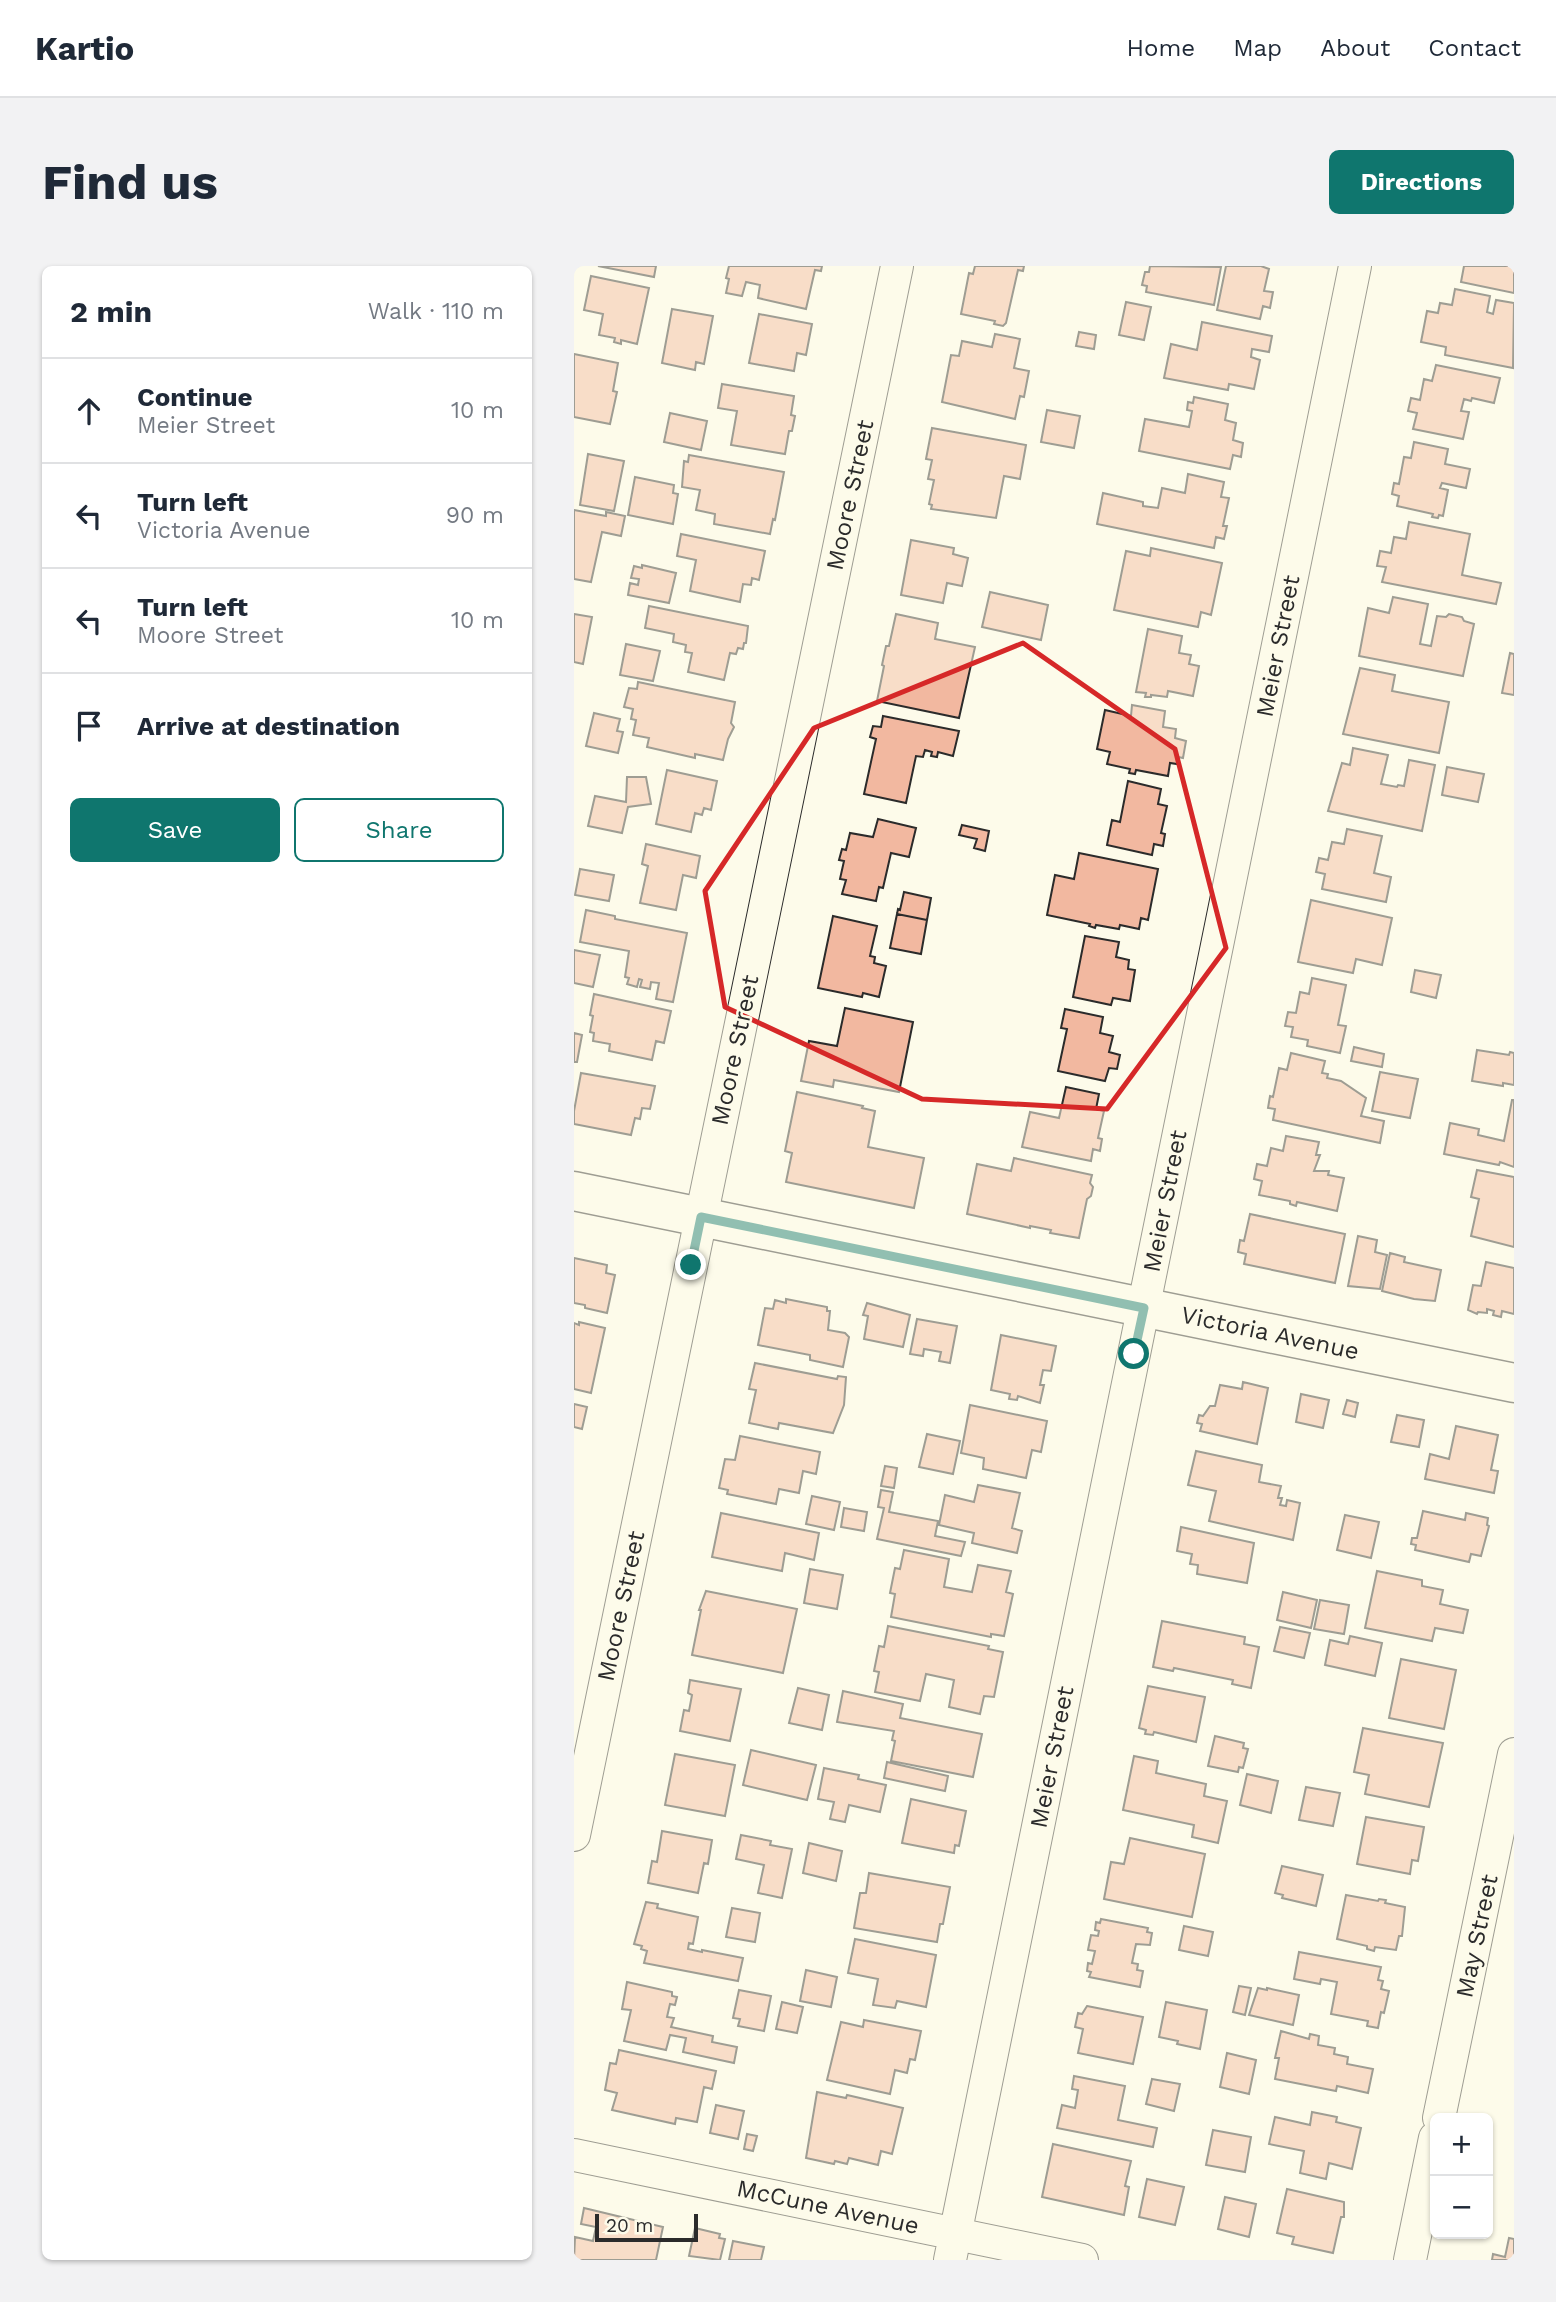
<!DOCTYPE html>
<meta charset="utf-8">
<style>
body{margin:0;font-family:"Work Sans",sans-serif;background:#f2f2f3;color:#1f2937}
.controls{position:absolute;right:21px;bottom:21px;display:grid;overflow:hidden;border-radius:10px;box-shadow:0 2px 5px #0004}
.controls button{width:63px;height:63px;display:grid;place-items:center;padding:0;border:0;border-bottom:2px solid #e0e1e3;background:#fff;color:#1f2937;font:35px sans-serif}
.scale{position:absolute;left:21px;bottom:18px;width:103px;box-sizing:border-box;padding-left:7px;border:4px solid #2b2b2b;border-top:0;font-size:19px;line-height:24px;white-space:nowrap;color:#2b2b2b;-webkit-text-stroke:5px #fdfbea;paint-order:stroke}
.stop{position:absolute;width:21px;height:21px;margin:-16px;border:5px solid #0f766e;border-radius:50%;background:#fff}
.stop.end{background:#0f766e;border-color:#fff;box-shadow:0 2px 7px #0008}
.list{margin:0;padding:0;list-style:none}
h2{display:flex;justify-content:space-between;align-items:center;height:91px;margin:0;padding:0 28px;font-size:30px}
h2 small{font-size:23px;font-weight:400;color:#747a83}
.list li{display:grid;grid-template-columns:46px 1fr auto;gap:21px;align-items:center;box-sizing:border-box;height:105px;padding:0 28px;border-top:2px solid #e0e1e3}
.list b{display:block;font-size:26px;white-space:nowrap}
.list p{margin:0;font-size:23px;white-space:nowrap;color:#747a83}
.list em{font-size:23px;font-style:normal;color:#747a83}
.actions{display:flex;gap:14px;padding:21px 28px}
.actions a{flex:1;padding:16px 0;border:2px solid #0f766e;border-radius:10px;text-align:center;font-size:24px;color:#0f766e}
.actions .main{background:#0f766e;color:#fff}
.icon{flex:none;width:38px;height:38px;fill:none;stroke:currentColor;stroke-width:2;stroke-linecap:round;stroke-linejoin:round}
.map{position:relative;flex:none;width:940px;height:1994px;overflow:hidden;border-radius:10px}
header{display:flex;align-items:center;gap:42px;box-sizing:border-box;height:98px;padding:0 35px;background:#fff;border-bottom:2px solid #e0e1e3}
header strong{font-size:33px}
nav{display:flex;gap:38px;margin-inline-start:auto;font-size:24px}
.intro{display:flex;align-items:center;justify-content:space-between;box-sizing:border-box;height:168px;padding:0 42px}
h1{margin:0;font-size:49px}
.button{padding:18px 32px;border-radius:10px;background:#0f766e;color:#fff;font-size:24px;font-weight:700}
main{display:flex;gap:42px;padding:0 42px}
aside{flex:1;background:#fff;border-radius:10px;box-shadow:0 2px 5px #0004}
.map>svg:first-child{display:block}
</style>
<header>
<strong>Kartio</strong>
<nav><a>Home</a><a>Map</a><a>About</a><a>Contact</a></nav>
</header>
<div class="intro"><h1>Find us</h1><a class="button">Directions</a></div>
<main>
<aside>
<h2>2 min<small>Walk · 110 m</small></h2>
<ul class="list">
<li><svg class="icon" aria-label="ahead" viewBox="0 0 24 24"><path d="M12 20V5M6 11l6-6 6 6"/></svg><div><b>Continue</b><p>Meier Street</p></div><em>10 m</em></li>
<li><svg class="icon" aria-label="left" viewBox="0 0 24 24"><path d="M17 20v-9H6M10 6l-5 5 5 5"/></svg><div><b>Turn left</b><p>Victoria Avenue</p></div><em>90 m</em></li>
<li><svg class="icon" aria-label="left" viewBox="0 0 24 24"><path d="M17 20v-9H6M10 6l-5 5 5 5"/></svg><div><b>Turn left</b><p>Moore Street</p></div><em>10 m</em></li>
<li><svg class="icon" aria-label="arrive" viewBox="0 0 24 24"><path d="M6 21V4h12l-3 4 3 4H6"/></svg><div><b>Arrive at destination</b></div></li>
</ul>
<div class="actions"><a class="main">Save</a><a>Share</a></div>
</aside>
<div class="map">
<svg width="940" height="1994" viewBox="0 0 940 1994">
<rect width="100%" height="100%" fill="#fdfbea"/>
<path fill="#f2b8a0" stroke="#2b2b2b" stroke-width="2" d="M24,0H82L80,11Z
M155,0H248L247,5L241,4L232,43L184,32L186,19L172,16L168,30L152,27L155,13L152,12Z
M401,0H450L449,5L444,4L432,57L429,60L420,58L421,55L387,48L395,7L399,8Z
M576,0L647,1L640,39L572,26L573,20L568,19L571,6H575Z
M652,0H687L695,3L690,25L699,26L696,42L689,40L686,53L643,44Z
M890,0H940V27L887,16Z
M17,10L75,22L63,78L47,74V78L40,76L41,72L25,69L29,48L10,44Z
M881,23L916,30L913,46L919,48L922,34L940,37L939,102L871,89L872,81L847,76L853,45L864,47L866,37L878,39Z
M552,36L577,41L570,74L545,69Z
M98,43L139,50L130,98L122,96L121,104L88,97Z
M185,48L238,58L232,89L223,87L220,105L175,97Z
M628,56L698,70L695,86L678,83L677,91L686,94L680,123L655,118L654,124L590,112L597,78L623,84Z
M505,66L522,69L520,83L502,80Z
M421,68L446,73L440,102L455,105L450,131L446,130L441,153L368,136L377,89L385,90L388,75L418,81Z
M0,88L44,97L39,125L43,126L36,158L0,151Z
M862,99L926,112L920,137L898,132L897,135L890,133L887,145L895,146L889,173L839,163L843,147L834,145L837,132L846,134L850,113L858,115Z
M148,118L220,130L217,149L221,150L218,165H215L211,188L157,179L163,145L144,142Z
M620,131L654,138L651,154L662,157L659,174L669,177L667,191L659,189L656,203L565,185L571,153L615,161L618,145L613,144L614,136L619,137Z
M473,144L506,150L500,182L467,176Z
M96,147L133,155L127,184L90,176Z
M358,162L452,179L446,213L430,210L422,252L357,243L358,239L355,238L360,214L354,213L358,194L352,193Z
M840,176L874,183L871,198L896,203L892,222L868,217L866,222L874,224L869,250L865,249L864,252L858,251L859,248L823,240L825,230L818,228L820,217L825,218L830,191L837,192Z
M14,188L50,195L40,245L6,239Z
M115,189L210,206L201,254L199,253L196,268L140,258L141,248L122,244L126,224L108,221L110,195L114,196Z
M614,208L650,216L647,231L655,232L649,260H653L650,273L642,271L640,282L523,258L529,227L569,236V240L584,242L588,222L611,227Z
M61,211L100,219L99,227L104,228L99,258L54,249Z
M0,244L32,250V246L51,250L47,270L28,266L17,316L0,313Z
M835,256L896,268L888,309L927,317L922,338L808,316L812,301L803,300L806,285L817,287L820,271L832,273Z
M107,268L191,285L185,314L178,312L177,319L169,318L166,336L116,325L122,294L103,290Z
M337,274L380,282L379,288L394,292L388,320L373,317L369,337L327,329Z
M577,282L648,297L637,349L627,346L624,361L540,344L552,285L576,290Z
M68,299L102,307L95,337L54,329L56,317L64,319L65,313L57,312L60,300L68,302Z
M416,326L474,339L467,374L408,361Z
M819,331L854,338L846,378L857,380L863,350L872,351L875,348L888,351L890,355L900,358L889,410L785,390L794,342L815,347Z
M75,340L174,360L172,377H170L169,383L164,382L162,388L156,387L150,414L114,406L118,387L111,386L112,379L99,376L100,368L71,362Z
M0,348L18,351L9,398L0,396Z
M322,348L364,357L361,373L401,381L385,452L303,435L310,400L308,399L312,380H315Z
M574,363L608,370L605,387L617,389L615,398L625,400L619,430L594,425L593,431L577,429V431H571L572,427L562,426Z
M52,378L86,385L79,415L46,409Z
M936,387L940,388V429L928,427Z
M786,402L821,409L818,425L875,436L865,487L769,468Z
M64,416L161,436L157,457L160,461L154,473L149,494L121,488V492L73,481L75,472L59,469L62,454L57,453L59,443L50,441L55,422L63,423Z
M558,439L591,445L589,461L602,463L601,472L612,475L609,492L604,491L603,498L596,497L594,510L562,504L561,508L555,507L556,503L533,498L536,486L523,483L531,444L557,450Z
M20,447L46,453L43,465L49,466L44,487L12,480Z
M309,450L385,465L379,490L364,486L363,491L357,490L358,486L351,484L349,491L342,490L332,537L290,528L302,473L296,471L299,460L307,461Z
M779,482L814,489L807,518L823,521L824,519L830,520L835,494L861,499L848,565L754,545L768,497L776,499Z
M873,501L910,508L904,536L868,529Z
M93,504L143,515L137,544L130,542L128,549L121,547L117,566L82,558Z
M53,511H72L77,538L54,541L48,567L14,560L21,530L52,536Z
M554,515L587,523L584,538L593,540L587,567L591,568L589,580L580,578L578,589L533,579L538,554L546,556Z
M304,553L342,562L335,591L317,587L309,622L305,621L302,635L268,628L272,614L266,613L270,595L265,594L268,583L272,584L276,567L299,571Z
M388,559L415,565L411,585L400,582L403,573L385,569Z
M773,563L808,570L800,607L817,611L812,636L748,623L751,608L742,606L745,592L754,594L758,576L770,578Z
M72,578L126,590L122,612L109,609L102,644L66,637L74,600L68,598Z
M505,587L584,603L574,654L567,652L565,663L546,659L545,663L522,659L521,662L515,660L516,658L473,649L481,609L500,613Z
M6,603L40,609L35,635L1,629Z
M330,626L357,632L353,654L323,648L324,643L326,644Z
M737,634L818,652L808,699L782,693L779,707L724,696Z
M12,644L41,650V653L113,667L99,736L82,733L85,717L77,716L76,723L66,721L68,714L65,713L63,721L53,718L55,712L51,711L55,685L6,676Z
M323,648L353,654L347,688L316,682Z
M259,650L303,660L296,690L301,691L300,697L312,700L305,731L289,727L288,731L244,722Z
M511,670L545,676L542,691L555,694L554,703L561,704L556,735L539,732L537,739L499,731Z
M0,684L26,689L19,721L0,717Z
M841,704L867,709L862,732L837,726Z
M738,712L772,719L764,759L772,760L766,787L733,780L734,774L717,771L719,761L711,760L714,746L722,747L726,726L735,728Z
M20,728L97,745L90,777L82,775L78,794L35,785L36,778L19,775L20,767L16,766L19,750L16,749Z
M271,742L339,756L325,826L260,814L259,821L227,815L235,775L263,780Z
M491,743L529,751L526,767L539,770L535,786L546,789L543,803L535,802L531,815L484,805L493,763L487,762Z
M0,767L8,769L3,796H0Z
M780,781L810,788L808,801L777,795Z
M903,784L935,789L936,786L940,787V819L929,817V820L898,815Z
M717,787L751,795L748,807L754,808L753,812L767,815L792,832L787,850L810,855L806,877L699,854L701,843L694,842L696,830L699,831L705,802L713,804Z
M806,806L844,813L836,852L798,845Z
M7,807L81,820L76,843L68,842L66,853L61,852L57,869L0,858V845Z
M492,821L525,828L522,843L530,845L524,872L528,873L526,885L519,883L517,895L448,881L456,846L485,852Z
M223,826L289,840L288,842L301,845L294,881L350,892L340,942L212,916L218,887L211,885Z
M938,834H940V901L926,896L925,899L870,888L876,857L905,863L904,869L930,875Z
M712,870L745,876L742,889H746L740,905H755L754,909L770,912L763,945L723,936L722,940L716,938V935L685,929L688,915L680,913L683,898L693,900L697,882L709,885Z
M440,892L518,909L516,917L519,921L517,930L513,933L505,972L476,967L477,964L456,960V962L393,948L403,898L437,905Z
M903,904L940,911V981L897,970L905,933L897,931Z
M676,948L771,968L761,1017L670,998L672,988L664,986L666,974L670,975Z
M784,970L803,974L801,986L813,989L806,1023L774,1020Z
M816,987L831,991L830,996L867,1004L861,1035L840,1033L808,1025Z
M0,992L33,999L32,1007L41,1009L33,1047L11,1042V1039L0,1037Z
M912,996L940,1002V1048L928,1045L927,1051L919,1049L920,1045L913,1043V1047L904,1046L903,1048L894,1044L899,1019L907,1020Z
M212,1033L253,1041V1045H256L254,1064L271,1067L275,1071L269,1101L236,1094V1089L184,1079L191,1042L199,1043L201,1034L212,1037Z
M293,1037L336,1049L329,1081L290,1073L294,1050L289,1049Z
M343,1053L383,1060L376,1097L365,1095L367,1086L350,1083L349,1090L336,1088Z
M5,1056L31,1062L17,1127L0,1123V1057L5,1059Z
M427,1069L482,1080L477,1105L469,1104L466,1119H470L466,1137L444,1130L443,1134L435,1133L436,1128L417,1124Z
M181,1097L263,1113L264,1110L272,1111L270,1139L259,1167L205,1157L204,1163L175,1157L182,1124L175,1123Z
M669,1116L694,1122L683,1178L626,1165L628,1158L623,1157L625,1149L629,1150L636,1140H641L646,1119L668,1123Z
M727,1128L755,1134L749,1162L722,1156Z
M773,1134L784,1137L781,1151L769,1148Z
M0,1138L13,1141L8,1163L0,1161Z
M396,1139L473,1155L467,1186L458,1184L452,1212L409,1203L410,1192L387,1187Z
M823,1149L850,1154L845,1181L817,1176Z
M882,1160L924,1169L917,1204L924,1205L920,1227L851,1213L856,1188L875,1193Z
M353,1168L386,1175L379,1208L345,1201Z
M166,1170L246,1186L242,1208L229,1205L225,1227L205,1223L202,1238L153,1228L154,1224L145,1222L151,1193L161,1194Z
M622,1185L688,1199L685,1216L707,1220L704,1232H708L706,1239L712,1240L713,1234L726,1237L719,1274L635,1255L642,1225L614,1219Z
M311,1200L323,1202L320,1222L307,1220Z
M404,1219L446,1227L438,1262L448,1265L443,1287L398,1277L400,1267L365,1259L371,1229L400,1236Z
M307,1224L319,1226L315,1246L364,1255L361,1270L391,1276L387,1290L303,1273L310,1242L304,1241Z
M238,1230L266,1236L260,1264L232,1258Z
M270,1242L293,1246L290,1265L267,1261Z
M849,1245L891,1254L892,1247L914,1252L913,1259L915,1260L907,1290L897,1288L895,1296L841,1284L842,1279L837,1278L838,1272H843Z
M147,1247L245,1267L240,1294L211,1287L208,1305L138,1291Z
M771,1249L805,1256L797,1292L763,1284Z
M607,1261L680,1277L673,1317L623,1308L624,1299L616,1298L618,1288L603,1285Z
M330,1284L375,1293L370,1321L398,1326L404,1299L437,1305L432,1326L439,1328L430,1370L417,1368V1371L317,1351L321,1328L316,1327L321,1302L326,1303Z
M236,1303L269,1309L263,1343L230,1337Z
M803,1305L848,1314V1320L869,1324L866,1338L894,1344L889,1367L861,1362L858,1375L791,1362Z
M132,1325L223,1343L209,1407L118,1389L127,1344H125Z
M709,1326L743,1334L737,1362L703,1354Z
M746,1334L775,1339L770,1368L740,1363Z
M588,1355L671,1371L670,1378L685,1381L677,1422L658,1418L659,1414L600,1402L599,1405L579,1401Z
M314,1360L415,1380L414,1383L429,1386L420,1431L410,1430L406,1448L375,1441L380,1414L352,1408L346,1435L301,1426L305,1406L300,1405L305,1380L310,1381Z
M706,1361L736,1367L730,1392L700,1385Z
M776,1370L808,1377L801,1410L751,1399L756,1374L774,1378Z
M827,1393L882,1404L870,1463L815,1452Z
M116,1414L167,1423L156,1475L106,1465L110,1444L115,1445L118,1429L114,1427Z
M574,1420L631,1431L622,1476L580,1466L579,1469L571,1468L572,1464L565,1462Z
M224,1422L255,1429L248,1464L215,1457Z
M269,1425L329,1438L326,1452L408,1468L399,1511L317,1495L321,1475L318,1474L320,1465L263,1456Z
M789,1462L869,1477L855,1541L791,1528L795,1509L780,1506Z
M641,1470L670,1477L669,1482L674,1483L669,1502L665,1501L664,1506L634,1500Z
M177,1484L242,1499L233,1534L169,1519Z
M101,1488L161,1499L151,1550L91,1539Z
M560,1490L584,1495L582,1507L632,1518L630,1530L653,1535L644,1577L618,1571L620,1559L549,1544Z
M313,1496L374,1510L371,1525L310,1512Z
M250,1502L285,1509L284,1513L312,1519L306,1546L275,1539L271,1556L256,1553L260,1536L244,1533Z
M673,1508L704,1515L697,1547L666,1539Z
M732,1521L766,1527L759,1560L725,1554Z
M337,1533L392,1545L385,1580L381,1579L380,1587L328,1577Z
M792,1551L850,1561L844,1595L838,1594L836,1608L783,1598Z
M88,1565L138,1574L134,1598L130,1597L124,1627L74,1617L78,1595L83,1596Z
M167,1569L197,1575L196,1579L218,1583L208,1632L184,1627L190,1599L162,1593Z
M556,1572L631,1588L618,1651L530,1633L537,1596L550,1598Z
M235,1577L268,1585L262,1615L229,1607Z
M708,1600L749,1609L742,1640L708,1632L709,1629L701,1627Z
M295,1607L376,1621L369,1658H366L363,1676L280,1662L286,1627H292Z
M772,1629L804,1635L805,1633L812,1634L811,1637L831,1641L828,1670H825L822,1684L801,1681L800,1685L793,1683V1680L763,1673Z
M72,1636L84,1638L83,1642L124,1651L119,1678L115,1677L114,1683L128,1686V1684L169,1692L164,1715L70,1697L73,1685L67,1683L68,1680L60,1678Z
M158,1642L186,1647L181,1676L152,1671Z
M527,1653L574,1662L573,1666L578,1667L576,1679L562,1678L558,1697L564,1698L563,1704L569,1705L566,1721L515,1711L517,1706L513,1705L514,1697L518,1698L521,1685L514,1684L517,1669L524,1670L525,1665L521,1664L522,1656L526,1657Z
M610,1660L639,1666L634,1690L605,1684Z
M281,1673L362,1689L352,1741L323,1735L321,1742L299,1739L304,1713L274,1707Z
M725,1686L807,1701L804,1714L809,1715L807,1723L815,1725L810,1747L807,1746L804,1762L793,1760L794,1755L757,1748L763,1716L747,1713L746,1718L720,1713Z
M232,1704L263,1711L257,1741L226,1735Z
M53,1716L98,1726V1730L103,1731L101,1739L96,1738L93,1751L100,1752L97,1761L139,1770L138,1776L163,1781L160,1797L109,1786L112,1772L96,1769L92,1784L50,1775L57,1744L48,1743Z
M665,1720L677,1722L671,1749L659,1746Z
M684,1722L693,1724V1722L725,1729L719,1759L675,1749Z
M165,1724L197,1730L190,1765L164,1760L166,1753L159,1752Z
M208,1736L229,1741L223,1767L202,1763Z
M592,1736L633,1744L626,1783L603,1778L604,1775L585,1771Z
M513,1740L569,1751L559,1798L504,1787L509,1763L501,1761L504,1747L508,1748Z
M290,1754L347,1765L341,1794L336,1793L333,1807L321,1804L316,1828L253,1814L267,1756L289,1761Z
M707,1765L735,1773L736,1768L745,1770L744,1779L761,1782L760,1788L774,1791L773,1798L799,1803L794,1827L763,1820L762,1825L701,1813L705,1792H701Z
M45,1784L142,1805L138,1823L130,1821L123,1856L102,1852L101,1858L38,1844L43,1827L31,1824L36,1797L42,1798Z
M653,1787L682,1794L675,1828L646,1821Z
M500,1810L551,1820L544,1854L583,1862L579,1881L483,1862L488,1839L501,1842L504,1824L498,1823Z
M578,1813L606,1818L600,1845L572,1838Z
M243,1826L272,1832L273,1829L329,1842L318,1888L307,1885L304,1899L275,1892L273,1898L261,1895L260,1898L232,1892Z
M142,1839L170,1845L164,1873L136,1867Z
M738,1846L763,1851L762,1856L787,1862L778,1903L755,1897L752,1913L726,1907L730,1885L695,1878L701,1851L736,1859Z
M639,1864L677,1871L671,1906L632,1899Z
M173,1868L183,1870L179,1885L170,1883Z
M479,1878L557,1895L551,1920L555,1921L550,1949L468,1931Z
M573,1913L610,1921L601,1959L565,1951Z
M713,1923L770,1936V1951H767L759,1987L718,1978L720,1971L703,1967Z
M651,1931L682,1938L675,1971L644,1963Z
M10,1942L89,1961L82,1994H0L1,1971L19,1975L22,1961L7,1958Z
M121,1962L146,1968L145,1972L151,1973L146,1994L115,1990Z
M935,1972L940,1973V1994H918L919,1988L931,1991Z
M159,1975L190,1981L187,1994H155Z"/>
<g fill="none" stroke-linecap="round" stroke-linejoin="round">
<defs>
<path id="minor" d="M0,1569L323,0
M865,1852L940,1488
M0,1889L508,1994
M376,1994L781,0
M836,1994L861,1872"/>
<path id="tertiary" d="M0,925L940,1117"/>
</defs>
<use href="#minor" stroke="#2b2b2b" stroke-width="34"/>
<use href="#tertiary" stroke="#2b2b2b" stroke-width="41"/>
<use href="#minor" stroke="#fdfbea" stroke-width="32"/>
<use href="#tertiary" stroke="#fdfbea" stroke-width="38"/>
</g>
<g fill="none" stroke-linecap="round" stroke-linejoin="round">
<path stroke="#0f766e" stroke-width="9" d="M117,999L127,951L570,1042L560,1088"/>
</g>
<path d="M0 0H940V1994H0ZM449,377L601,483L652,682L533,843L348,833L151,741L131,625L240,462Z" fill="#fdfbea" fill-opacity=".55" fill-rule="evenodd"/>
<path fill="none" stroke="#d62828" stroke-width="5" stroke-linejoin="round" d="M449,377L601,483L652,682L533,843L348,833L151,741L131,625L240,462Z"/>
<g text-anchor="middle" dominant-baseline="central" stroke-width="5" stroke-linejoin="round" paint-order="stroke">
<g font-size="24" fill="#2b2b2b" stroke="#fdfbea">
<text transform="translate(276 229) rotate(-78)">Moore Street</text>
<text transform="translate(704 380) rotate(-79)">Meier Street</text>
<text transform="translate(161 784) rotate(-78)">Moore Street</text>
<text transform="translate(591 935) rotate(-79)">Meier Street</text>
<text transform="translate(696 1067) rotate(12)">Victoria Avenue</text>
<text transform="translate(47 1340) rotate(-78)">Moore Street</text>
<text transform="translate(478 1491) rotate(-79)">Meier Street</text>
<text transform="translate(903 1670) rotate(-78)">May Street</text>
<text transform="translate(254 1941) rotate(12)">McCune Avenue</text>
</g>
</g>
</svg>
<div class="controls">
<button>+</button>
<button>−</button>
</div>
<div class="scale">20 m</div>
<div class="stop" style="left:560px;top:1088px"></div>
<div class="stop end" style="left:117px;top:999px"></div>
</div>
</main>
